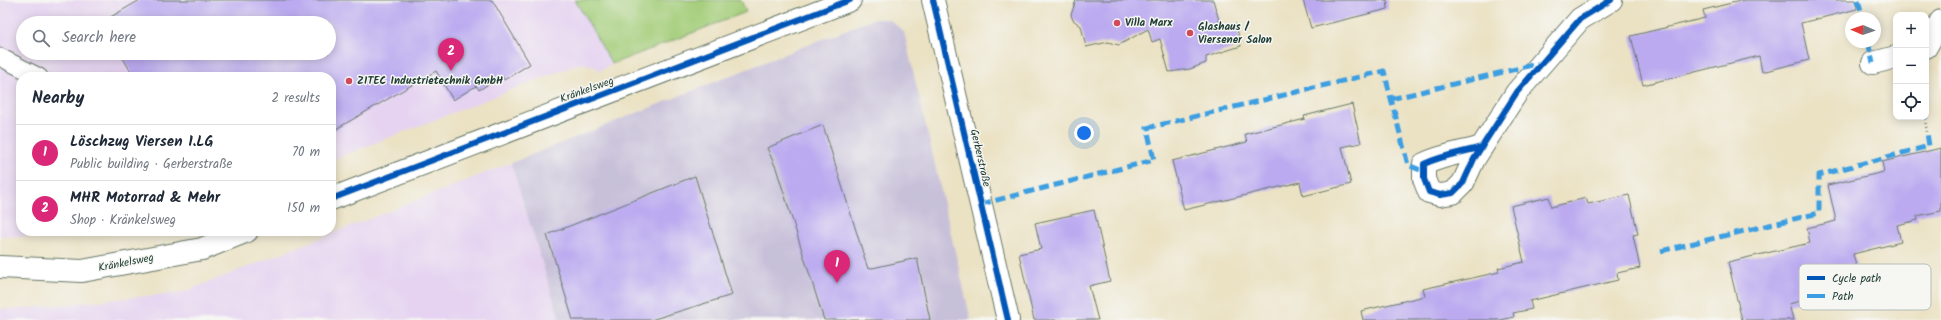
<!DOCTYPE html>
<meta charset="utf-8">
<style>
body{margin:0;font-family:Kalam,sans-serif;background:#f6f6f7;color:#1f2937}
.controls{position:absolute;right:12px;top:12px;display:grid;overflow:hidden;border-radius:8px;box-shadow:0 2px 10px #0003}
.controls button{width:36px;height:36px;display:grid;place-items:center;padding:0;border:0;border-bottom:1px solid #e0e1e3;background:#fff;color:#1f2937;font:20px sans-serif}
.compass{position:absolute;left:1845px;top:12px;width:36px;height:36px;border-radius:50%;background:#fff;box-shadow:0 2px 10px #0003;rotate:272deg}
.you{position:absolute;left:1084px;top:133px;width:14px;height:14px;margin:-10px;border:3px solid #fff;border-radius:50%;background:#1a73e8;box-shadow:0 0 0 6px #1a73e833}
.badge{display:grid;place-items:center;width:26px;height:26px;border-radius:50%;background:#db2777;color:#fff;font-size:13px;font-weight:700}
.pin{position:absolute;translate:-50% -33px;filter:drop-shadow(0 1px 2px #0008)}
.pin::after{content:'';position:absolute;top:21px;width:14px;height:12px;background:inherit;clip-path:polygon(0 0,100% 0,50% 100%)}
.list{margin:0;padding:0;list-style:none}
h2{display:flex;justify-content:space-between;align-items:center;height:52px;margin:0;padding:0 16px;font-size:17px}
h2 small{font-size:13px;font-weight:400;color:#747a83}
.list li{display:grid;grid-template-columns:26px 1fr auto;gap:12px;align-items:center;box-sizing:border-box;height:56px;padding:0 16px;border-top:1px solid #e0e1e3}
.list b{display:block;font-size:15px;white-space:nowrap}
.list p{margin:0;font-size:13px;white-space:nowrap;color:#747a83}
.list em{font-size:13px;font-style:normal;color:#747a83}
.icon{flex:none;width:22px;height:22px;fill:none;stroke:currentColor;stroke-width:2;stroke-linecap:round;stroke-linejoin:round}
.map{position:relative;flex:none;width:1941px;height:320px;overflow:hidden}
.search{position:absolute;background:#fff;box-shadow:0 2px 10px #0003;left:16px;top:16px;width:320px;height:44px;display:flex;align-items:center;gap:10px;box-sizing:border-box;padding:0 14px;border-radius:22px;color:#747a83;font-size:15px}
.panel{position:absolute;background:#fff;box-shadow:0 2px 10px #0003;left:16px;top:72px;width:320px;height:164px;border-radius:16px}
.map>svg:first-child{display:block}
</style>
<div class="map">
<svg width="1941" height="320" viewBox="0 0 1941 320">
<rect width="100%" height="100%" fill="#f6f6f2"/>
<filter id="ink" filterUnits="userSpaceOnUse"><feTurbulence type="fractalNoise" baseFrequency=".025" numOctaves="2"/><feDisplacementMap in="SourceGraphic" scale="8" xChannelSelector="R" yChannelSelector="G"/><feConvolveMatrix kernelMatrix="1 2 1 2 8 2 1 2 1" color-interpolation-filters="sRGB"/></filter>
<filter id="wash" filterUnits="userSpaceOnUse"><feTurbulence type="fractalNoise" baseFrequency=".012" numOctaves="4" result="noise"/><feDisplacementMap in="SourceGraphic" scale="16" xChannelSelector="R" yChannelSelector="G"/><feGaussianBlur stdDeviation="0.9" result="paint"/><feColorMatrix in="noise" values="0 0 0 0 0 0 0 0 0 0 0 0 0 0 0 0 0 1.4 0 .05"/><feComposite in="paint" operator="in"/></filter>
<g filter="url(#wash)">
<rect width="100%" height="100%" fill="#ebe2c4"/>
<path fill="#e5d3f1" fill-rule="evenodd" d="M0,0H575L612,64L599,71L596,67L581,63L331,160V77H21V231H111L72,237L0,236ZM23,23H329V53H23Z
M511,163L560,320H0V308L11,310L184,292Z"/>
<path fill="#c7c0d9" d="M873,19H889L904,32L971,320H560L511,163Z"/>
<path fill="#a4ce7a" stroke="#628657" d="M575,0H741L746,12L612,64Z"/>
<g id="blocks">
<path fill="#bbaaf0" d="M140,0H492L530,64L504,80L502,76L479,90L476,86L453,100L436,71L331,132V77H134L120,53H329V23L102,22Z
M1076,0H1213L1221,27L1236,24L1241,46L1206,57V63L1190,69L1169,72L1160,39L1152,42L1148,29L1119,45L1108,42L1086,47L1081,26L1073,20L1071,15Z
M1303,0H1387L1388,9L1311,28Z
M1744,0H1856L1857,9L1801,23L1809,60L1762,72L1759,56L1643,85L1631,36L1705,18L1703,10Z
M1352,104L1361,143L1342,147L1351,184L1303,196L1300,182L1184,210L1172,161L1247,142L1245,134L1305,119L1304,116Z
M823,125L868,269L917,258L930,320H824L776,168L767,148Z
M1941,148V211L1917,216L1918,220L1897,225L1901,242L1853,254L1857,269L1819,278L1823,295L1789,304L1793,320H1742L1728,262L1810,243L1807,228L1836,221L1828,185L1884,172L1882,162Z
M695,176L732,295L651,320H573L547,235Z
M1629,195L1638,234L1633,235L1640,268L1617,273L1618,280L1530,301L1532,309L1513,313L1514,317L1501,320H1363L1361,311L1425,296L1423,289L1499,272L1498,268L1524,262L1511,206L1549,197L1551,207L1586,198L1588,204Z
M1094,210L1110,281L1089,286L1098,320H1034L1019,254L1041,249L1035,223Z"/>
</g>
</g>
<g filter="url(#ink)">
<use href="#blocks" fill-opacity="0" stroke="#676" stroke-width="1"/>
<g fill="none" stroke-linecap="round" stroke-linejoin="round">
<defs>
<path id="service" d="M0,57L39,77"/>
<path id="minor" d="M1926,47L1941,21
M1873,63L1896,57
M1482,147C1461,153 1443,155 1424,164V179L1429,192L1440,195L1453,193L1463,183L1474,159L1517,92L1580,19L1611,0
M331,199L850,0
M0,267L82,271L202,249L247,231"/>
<path id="tertiary" d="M933,0L1008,320"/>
</defs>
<use href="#service" stroke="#676" stroke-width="19"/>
<use href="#minor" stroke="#676" stroke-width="24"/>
<use href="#tertiary" stroke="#676" stroke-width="24"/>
<path stroke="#676" stroke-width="2.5" stroke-dasharray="1 3" stroke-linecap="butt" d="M1925,119L1927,133"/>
<use href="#service" stroke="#fff" stroke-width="17"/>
<use href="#minor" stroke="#fff" stroke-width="22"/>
<use href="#tertiary" stroke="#fff" stroke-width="22"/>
<path stroke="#3c9ee2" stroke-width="5" stroke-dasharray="10 5" stroke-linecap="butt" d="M1858,0L1863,18
M1868,42L1873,63
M1391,99L1541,63
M1925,117V119
M981,204L1154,160L1147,128L1384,71L1408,165L1423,171
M1661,251L1819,213V175L1929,146L1927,133"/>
<defs>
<path id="cycleway" d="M933,0L1008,320
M1482,147C1461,153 1443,155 1424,164V179L1429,192L1440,195L1453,193L1463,183L1474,159L1517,92L1580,19L1611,0
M331,199L850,0"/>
</defs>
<use href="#cycleway" stroke="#f6f6f2" stroke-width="8"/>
<use href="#cycleway" stroke="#0057b8" stroke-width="6"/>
</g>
</g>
<g fill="#d1495b" stroke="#f6f6f2" stroke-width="1.5">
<circle cx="1117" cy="23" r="4"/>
<circle cx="1190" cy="33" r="4"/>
<circle cx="349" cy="81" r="4"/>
</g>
<g text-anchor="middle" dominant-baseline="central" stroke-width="3" stroke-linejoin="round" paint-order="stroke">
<g font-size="11" font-weight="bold" fill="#1f3d34" stroke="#f6f6f2" text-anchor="start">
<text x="1125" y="23">Villa Marx</text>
<text x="1198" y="27">Glashaus /<tspan x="1198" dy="13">Viersener Salon</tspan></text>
<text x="357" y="81">ZITEC Industrietechnik GmbH</text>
</g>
<g font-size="11" fill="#1f3d34" stroke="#f6f6f2">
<text transform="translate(587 90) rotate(-20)">Kränkelsweg</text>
<text transform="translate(980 158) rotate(77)">Gerberstraße</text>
<text transform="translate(126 263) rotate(-11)">Kränkelsweg</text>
</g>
</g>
<rect x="1799" y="264" width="132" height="46" rx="6" fill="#f6f6f2" stroke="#b6beb9" stroke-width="1"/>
<rect x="1807" y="276" width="18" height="4" fill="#0057b8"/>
<rect x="1807" y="294" width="18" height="4" fill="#3c9ee2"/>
<g font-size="11" fill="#1f3d34">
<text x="1832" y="282">Cycle path</text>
<text x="1832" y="300">Path</text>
</g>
</svg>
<div class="controls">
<button>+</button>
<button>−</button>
<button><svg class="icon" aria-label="locate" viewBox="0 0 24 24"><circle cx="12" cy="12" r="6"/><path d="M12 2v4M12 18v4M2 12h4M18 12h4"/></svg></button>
</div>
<svg class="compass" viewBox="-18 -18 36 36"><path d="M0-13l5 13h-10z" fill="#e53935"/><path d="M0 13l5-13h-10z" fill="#747a83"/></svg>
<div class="you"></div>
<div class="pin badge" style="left:837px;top:283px">1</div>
<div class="pin badge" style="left:451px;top:71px">2</div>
<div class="search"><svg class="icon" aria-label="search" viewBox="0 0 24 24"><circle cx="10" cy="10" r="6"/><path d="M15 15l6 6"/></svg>Search here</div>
<section class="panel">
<h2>Nearby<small>2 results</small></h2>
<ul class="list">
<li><span class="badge">1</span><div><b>Löschzug Viersen 1.LG</b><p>Public building · Gerberstraße</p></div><em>70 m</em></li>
<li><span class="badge">2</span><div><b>MHR Motorrad &amp; Mehr</b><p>Shop · Kränkelsweg</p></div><em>150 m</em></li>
</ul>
</section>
</div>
